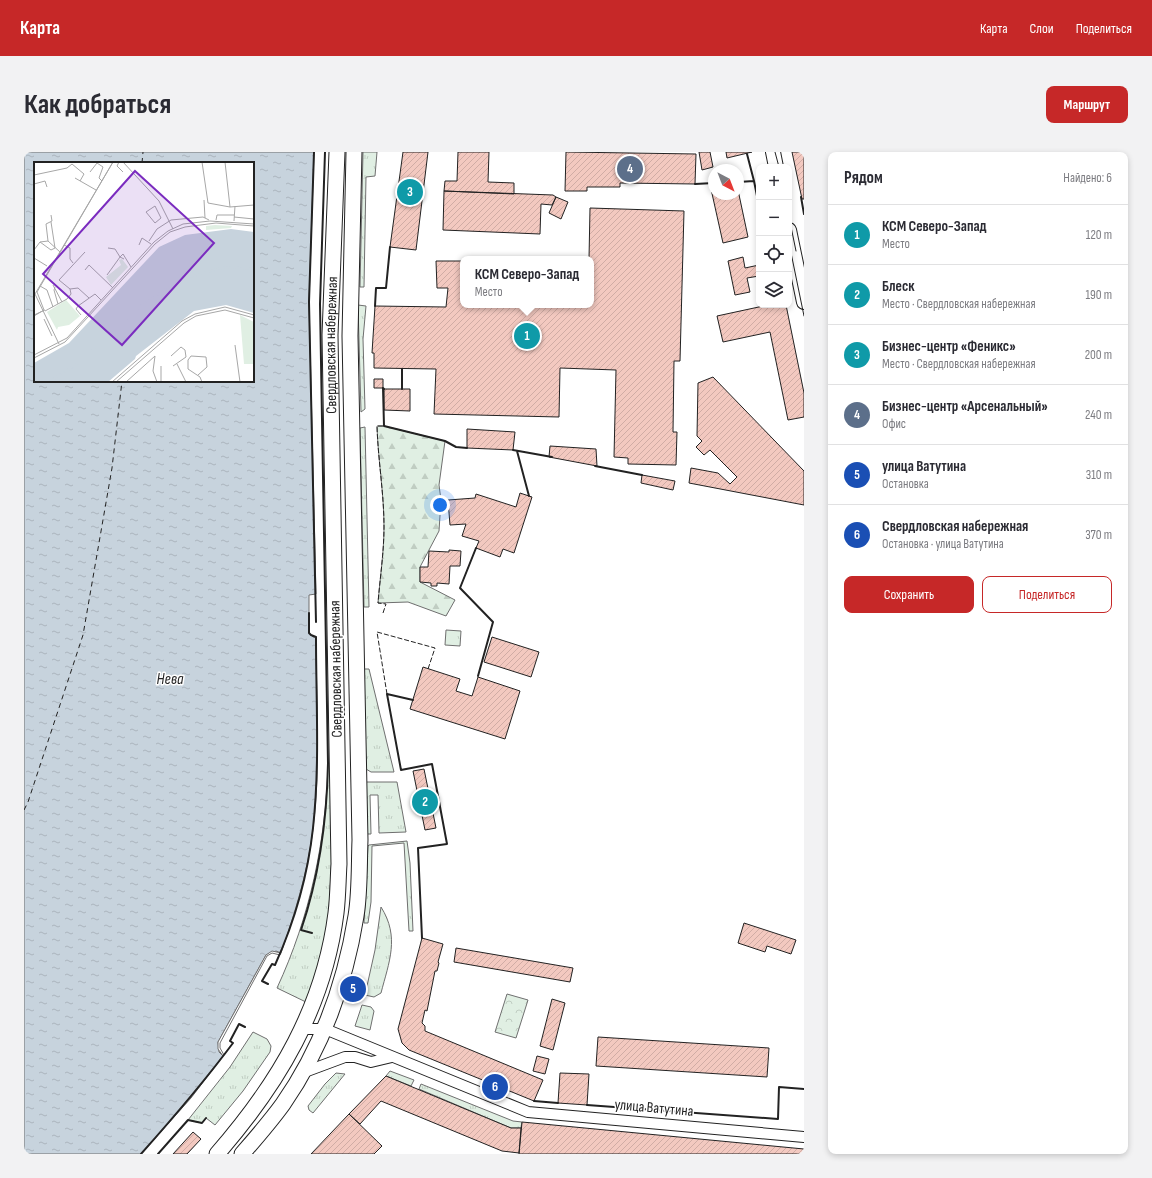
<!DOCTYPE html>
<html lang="ru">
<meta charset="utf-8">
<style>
body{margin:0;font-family:"Sofia Sans Condensed",sans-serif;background:#f2f2f3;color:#2b2b33}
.controls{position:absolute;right:12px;top:12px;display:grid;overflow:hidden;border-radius:8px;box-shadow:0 2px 6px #0003}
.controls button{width:36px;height:36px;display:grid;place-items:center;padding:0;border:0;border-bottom:1px solid #e1e1e2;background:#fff;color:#2b2b33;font:20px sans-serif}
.compass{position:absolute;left:684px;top:12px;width:36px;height:36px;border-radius:50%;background:#fff;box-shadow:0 2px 6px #0003;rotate:138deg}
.you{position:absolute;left:416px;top:353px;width:14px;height:14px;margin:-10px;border:3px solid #fff;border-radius:50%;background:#1a73e8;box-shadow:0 0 0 6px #1a73e833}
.badge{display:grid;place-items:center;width:26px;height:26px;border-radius:50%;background:#c62828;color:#fff;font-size:13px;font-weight:700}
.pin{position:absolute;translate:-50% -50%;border:2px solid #fff;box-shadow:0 1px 4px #0006}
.popup{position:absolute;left:436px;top:104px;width:134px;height:52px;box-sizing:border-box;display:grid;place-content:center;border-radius:8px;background:#fff;filter:drop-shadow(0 1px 3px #0005);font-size:13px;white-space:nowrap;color:#7c7c81}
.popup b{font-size:15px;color:#2b2b33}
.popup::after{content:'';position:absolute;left:50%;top:100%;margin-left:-8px;border:8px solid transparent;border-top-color:#fff}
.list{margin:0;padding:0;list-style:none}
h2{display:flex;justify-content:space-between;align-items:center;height:52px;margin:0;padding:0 16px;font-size:17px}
h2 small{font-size:13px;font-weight:400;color:#7c7c81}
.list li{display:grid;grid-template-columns:26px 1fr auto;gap:12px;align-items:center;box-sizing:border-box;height:60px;padding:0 16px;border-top:1px solid #e1e1e2}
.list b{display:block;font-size:15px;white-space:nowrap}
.list p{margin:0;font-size:13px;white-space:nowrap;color:#7c7c81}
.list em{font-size:13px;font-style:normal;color:#7c7c81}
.actions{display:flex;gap:8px;padding:12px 16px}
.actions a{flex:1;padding:9px 0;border:1px solid #c62828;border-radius:8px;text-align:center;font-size:14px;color:#c62828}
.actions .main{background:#c62828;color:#fff}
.icon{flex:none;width:22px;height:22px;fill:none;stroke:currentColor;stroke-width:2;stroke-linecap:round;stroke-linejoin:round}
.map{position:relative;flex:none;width:780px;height:1002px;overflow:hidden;border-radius:8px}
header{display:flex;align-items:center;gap:24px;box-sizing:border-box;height:56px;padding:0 20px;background:#c62828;color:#fff}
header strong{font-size:19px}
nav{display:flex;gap:22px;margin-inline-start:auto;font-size:14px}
.intro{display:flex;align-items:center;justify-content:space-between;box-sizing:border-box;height:96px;padding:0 24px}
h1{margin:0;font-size:28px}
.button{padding:10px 18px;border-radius:8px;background:#c62828;color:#fff;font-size:14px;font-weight:700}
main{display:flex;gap:24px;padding:0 24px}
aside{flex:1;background:#fff;border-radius:8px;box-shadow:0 2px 6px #0003}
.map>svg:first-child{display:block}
</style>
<header>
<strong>Карта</strong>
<nav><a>Карта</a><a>Слои</a><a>Поделиться</a></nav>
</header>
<div class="intro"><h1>Как добраться</h1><a class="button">Маршрут</a></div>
<main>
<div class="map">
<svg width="780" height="1002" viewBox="0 0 780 1002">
<defs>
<pattern id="grass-tufts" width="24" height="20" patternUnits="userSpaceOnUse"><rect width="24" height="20" fill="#e0efe3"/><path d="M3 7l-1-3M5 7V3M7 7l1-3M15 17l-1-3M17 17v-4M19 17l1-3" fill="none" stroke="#c0cdc2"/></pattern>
<pattern id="forest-firs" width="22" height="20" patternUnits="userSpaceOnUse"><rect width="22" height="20" fill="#e0efe3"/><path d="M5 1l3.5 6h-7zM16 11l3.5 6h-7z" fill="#c0cdc2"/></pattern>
<pattern id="park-crowns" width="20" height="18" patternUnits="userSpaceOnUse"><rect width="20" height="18" fill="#e0efe3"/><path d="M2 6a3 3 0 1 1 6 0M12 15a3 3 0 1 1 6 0" fill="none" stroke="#c0cdc2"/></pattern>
<pattern id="water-ripples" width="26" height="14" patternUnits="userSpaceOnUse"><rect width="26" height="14" fill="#c7d3dd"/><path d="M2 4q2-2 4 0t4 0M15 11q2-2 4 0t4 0" fill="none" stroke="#abb5bd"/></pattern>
<pattern id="building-hatch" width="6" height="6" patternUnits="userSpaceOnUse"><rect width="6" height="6" fill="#f3c9c0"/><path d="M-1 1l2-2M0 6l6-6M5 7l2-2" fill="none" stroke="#d0aca5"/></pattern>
</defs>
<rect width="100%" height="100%" fill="#fff"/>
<path fill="url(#grass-tufts)" stroke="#6f6f6f" d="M339,0H353L351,24L342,25L340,135H336Z
M334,153L342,154L339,187L341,257L337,260Z
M341,275L345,455H340L336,276Z
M422,478L437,479L436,494L421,493Z
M339,517H345L370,620H347L342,617Z
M309,610L310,665L304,777L284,851L253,836C286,765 302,689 304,611Z
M341,630H373L382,680L355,681L354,643H346L347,682H342Z
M383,689L386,711L389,779H385L380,691L348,694L347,750L344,771H340L344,694L345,693Z
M357,755C376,785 365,810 357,841L350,845L341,843L351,798Z
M338,853L347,855L350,859L346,878L331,874Z
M229,880L243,887L247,894L246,900L219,939L191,973L182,966L178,971L164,968L206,915Z
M366,919L390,928L387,934L362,924Z
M312,921L321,922L289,961L285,958L284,954L301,932Z
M397,932L489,969L498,970L497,976H487L395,937Z"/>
<path fill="url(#forest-firs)" stroke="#6f6f6f" d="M353,274H360L421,289L415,333L417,348L415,379L396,415V430L431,448L422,464L384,450L354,451C356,426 360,400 360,375C360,341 354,308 353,274Z"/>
<path fill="url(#park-crowns)" stroke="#6f6f6f" d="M483,842L504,848L492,886L471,880Z"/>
<path fill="url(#water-ripples)" stroke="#6f6f6f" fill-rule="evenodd" d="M0,0H290L285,150L292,442L285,443V481L289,485H292C292,549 297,614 289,677C284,719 271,761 257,801L252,799L242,803L194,890L195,900L199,904L167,946L117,1002H0ZM11,11H229V229H11Z"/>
<path fill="#fff" stroke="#6f6f6f" d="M248,799L257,801L256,803L248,801L243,804L196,891V896L200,903L199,904L194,897V890L242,803Z"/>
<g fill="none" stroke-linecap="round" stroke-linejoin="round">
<path stroke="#222" stroke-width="1" stroke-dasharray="5 4" stroke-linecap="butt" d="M118,11L119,0
M0,658L4,650L59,483L88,316L98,229"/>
</g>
<path fill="url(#building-hatch)" stroke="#222" d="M379,0H404L392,98L366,95Z
M434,0H465L464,30L490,31V42L420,39L421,29H433Z
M542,0L672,2L671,32L596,31V35H563V39H541Z
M675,0H686L689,15L678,18Z
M702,0H728L703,6Z
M768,0H780V47H778Z
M687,37H690V42H714V38L724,85L699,91Z
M420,39L529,43L532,45L528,53L517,52L516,82L419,78Z
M532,45L544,50L537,67L525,61Z
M566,56L660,59L656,209H650L649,280H653L652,313L604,312V306L590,305L592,218L536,216L535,265L410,262L412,217L350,216V201H348L351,154L422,155L424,136H413L412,109H439V153H567V107H565Z
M719,105L721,116L735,113V124L723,126L726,140L711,143L704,109Z
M744,153H762L780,241V265L764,268L746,180L699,190L693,164Z
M689,225L780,319V353L665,331L667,316L694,321L706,332L713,325L686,298L680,303L672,295L678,289L673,284L674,231Z
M350,227H359V236H350Z
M360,237H386V259L360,258Z
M443,277L491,280L489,298L443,296Z
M526,294L572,297L573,314L525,305Z
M618,323L651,329L649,338L617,331Z
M496,341L508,345L490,401L479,397L476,405L452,396L455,389L438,384L442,372L426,373L424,348L451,346L452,342L492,355Z
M425,398L437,399L436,414H426L425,432L413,431V434H407V431L396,430V415H404L405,399L425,400Z
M468,485L515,500L507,525L460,510Z
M399,515L436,527L432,539L448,544L454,525L496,539L481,587L386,557Z
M400,617L412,676L401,678L389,619Z
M720,771L772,788L767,802L743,794L741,800L714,791Z
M398,786L419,792L414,810L415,811L413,819H411L403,859L401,858L398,871L401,874V879L519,928L510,949L385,898L378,891L374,877Z
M432,796L549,816L546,830L430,810Z
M528,847L541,851L529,898L516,894Z
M574,885L745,896L743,925L572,914Z
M513,904L525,907L521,922L509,919Z
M536,921L565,922L563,953L534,951Z
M362,924L487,976H497L495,1001L478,999L357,949L336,972L325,962Z
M325,962L358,994L350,1002H287Z
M498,970L780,997V1002H495Z
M169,980L177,987L163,1002H149Z"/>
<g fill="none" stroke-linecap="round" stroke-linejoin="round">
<defs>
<path id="minor" d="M279,877H301L504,960L780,985
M278,921L321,905H331L347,910L368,905"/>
<path id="secondary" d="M749,0L752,15
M765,78L780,150"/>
<g id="primary">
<path id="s1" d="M193,1002C255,931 300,855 312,761C314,745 314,728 315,712L306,183L313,0"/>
<path d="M218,1002C232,986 246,970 259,952C298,896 321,832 332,764C336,740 335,713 336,688L326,184L330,0"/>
</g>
</defs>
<use href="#minor" stroke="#222" stroke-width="12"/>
<use href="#secondary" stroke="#222" stroke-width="16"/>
<use href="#primary" stroke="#222" stroke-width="17"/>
<use href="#minor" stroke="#fff" stroke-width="10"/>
<use href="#secondary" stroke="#fff" stroke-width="14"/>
<use href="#primary" stroke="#fff" stroke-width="15"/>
<path stroke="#222" stroke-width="1" d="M751,0L755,15
M765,65L772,99
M765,91L780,164"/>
<path stroke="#222" stroke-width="1" stroke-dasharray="5 2" stroke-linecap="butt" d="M359,461L362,452L354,451C356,426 360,400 360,375C360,341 354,308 353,274H360
M363,542L353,480L411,496L404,517"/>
<path stroke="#222" stroke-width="2" d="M290,0L285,150L292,470
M723,2L730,29
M700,17V18
M714,30L730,29L735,54
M671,32L690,31
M777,45L780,62
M351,154L352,136H362L366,95
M360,237L359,236L360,274L421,289L432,295L443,296
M378,237V217
M489,298L528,305
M493,299L505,344
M571,314L618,323
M452,396L436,436L469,470L454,524
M389,548L363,542L377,618L408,612L423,692L394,696L398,786
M288,781L277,778C295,725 303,666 304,611L296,152L301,0
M244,832L238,829L248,812L251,813C270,771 284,722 289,676C296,613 292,549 292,485L287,483L285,481V461
M510,949L534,951
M563,953L754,967L755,935L780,937
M117,1002C149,966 180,930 209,891L206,889L215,872L221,875
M134,1002L164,968L178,971L182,966"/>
</g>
<g text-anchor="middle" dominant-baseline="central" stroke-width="3" stroke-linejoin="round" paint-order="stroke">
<g font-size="15" fill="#222" stroke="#fff">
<text stroke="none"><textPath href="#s1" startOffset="841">Свердловская набережная</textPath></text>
<text transform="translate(312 517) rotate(-91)">Свердловская набережная</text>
<text transform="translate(630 956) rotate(5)">улица Ватутина</text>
</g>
<g font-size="16" font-style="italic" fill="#222" stroke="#fff">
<text x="146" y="527">Нева</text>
</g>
</g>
<g transform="translate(10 10)">
<rect width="220" height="220" fill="#fff"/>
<path d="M172,64L181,63L198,64L197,66L172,68Z" fill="#e0efe3"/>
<path d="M88,97L94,105L77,123L72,115L87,103L85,98Z" fill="#e0efe3"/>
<path d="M32,138L46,154L35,163L24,165L23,168L13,150ZM206,153L220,160V202H210Z" fill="#e0efe3"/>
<path d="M197,67L220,70V151L192,143L160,149L102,194L101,197L74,220H0V201L35,181L125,85L151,73Z" fill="#c7d3dd"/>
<path fill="none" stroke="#c7d3dd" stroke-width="2" d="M15,220L43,202L108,143L148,117L191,105L220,107"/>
<path fill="none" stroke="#a7a7a7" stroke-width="1" d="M85,0L83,4L89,10M89,0L125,39L139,67M168,0L174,41L196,45L220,43M191,0L196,45M56,10L63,1L69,5L65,16L68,19M0,13L33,6L38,2L50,12L46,19M41,16L62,28M0,22L11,19L13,25M170,38L171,56M121,44L127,56L121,61L112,50ZM17,53L18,59L12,62L14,79L26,90M200,55L220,57M182,58L183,53H200M200,59L201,44M17,60L21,86M115,79L123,67L137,58L169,55L175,58M6,80L17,88L21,86M30,83L36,86V97L39,101M105,83L108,76L117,82M0,88L6,80L14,79M51,90L25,118L36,127L44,126L55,136M0,96L13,104M90,97L86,95L89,92L97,105M51,108L55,103L79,126M73,113L86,95L81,87L74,86M19,123L28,140M6,124L13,128L19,145M21,125L20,128L24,142M11,149L33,137L37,132L36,127M0,153L11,148M47,153L42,147L44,144L61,132L67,138M0,154L10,148L3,130L79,0M10,157L18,174M25,182L1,132L79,0M201,183L206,220M0,193L33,176L120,80L134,69L149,62L176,59L220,62M121,194L119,209L123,220M137,194L147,185L151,188L152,195L139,204M0,196L31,180L121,82L136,70L151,65L182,61L220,64M143,202L152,220M164,213L173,205L172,195L157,194L154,198V207L166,215L168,220M78,220L148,159L161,152L191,145L220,153M82,220L150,161L162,154L191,148L220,156M92,220L121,194M127,220V204"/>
<path fill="#7b2cbf" fill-opacity="0.15" stroke="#7b2cbf" stroke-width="2" d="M101,9L180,81L88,183L9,112Z"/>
<rect width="220" height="220" fill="none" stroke="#222" stroke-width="2"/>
</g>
</svg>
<div class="controls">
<button>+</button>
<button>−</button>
<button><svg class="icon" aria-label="locate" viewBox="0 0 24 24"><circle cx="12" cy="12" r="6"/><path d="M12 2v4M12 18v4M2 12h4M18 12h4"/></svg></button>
<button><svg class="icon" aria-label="layers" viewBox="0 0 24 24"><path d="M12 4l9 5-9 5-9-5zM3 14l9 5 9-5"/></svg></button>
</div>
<svg class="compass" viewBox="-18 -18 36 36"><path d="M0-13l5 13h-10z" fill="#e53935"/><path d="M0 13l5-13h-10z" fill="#7c7c81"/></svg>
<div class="you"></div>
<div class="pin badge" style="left:503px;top:184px;background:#0f9aa8">1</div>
<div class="popup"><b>КСМ Северо-Запад</b>Место</div>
<div class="pin badge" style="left:401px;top:650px;background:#0f9aa8">2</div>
<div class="pin badge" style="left:386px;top:40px;background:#0f9aa8">3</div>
<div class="pin badge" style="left:606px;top:17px;background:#5c6f8a">4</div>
<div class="pin badge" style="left:329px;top:837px;background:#1a4fb4">5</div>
<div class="pin badge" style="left:471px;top:935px;background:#1a4fb4">6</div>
</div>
<aside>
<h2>Рядом<small>Найдено: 6</small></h2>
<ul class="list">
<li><span class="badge" style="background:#0f9aa8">1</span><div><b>КСМ Северо-Запад</b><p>Место</p></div><em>120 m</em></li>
<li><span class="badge" style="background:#0f9aa8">2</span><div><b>Блеск</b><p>Место · Свердловская набережная</p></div><em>190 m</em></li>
<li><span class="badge" style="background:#0f9aa8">3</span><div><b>Бизнес-центр «Феникс»</b><p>Место · Свердловская набережная</p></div><em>200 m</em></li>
<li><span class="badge" style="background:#5c6f8a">4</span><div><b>Бизнес-центр «Арсенальный»</b><p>Офис</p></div><em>240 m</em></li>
<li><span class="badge" style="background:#1a4fb4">5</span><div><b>улица Ватутина</b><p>Остановка</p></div><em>310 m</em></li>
<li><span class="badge" style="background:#1a4fb4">6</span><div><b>Свердловская набережная</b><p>Остановка · улица Ватутина</p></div><em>370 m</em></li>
</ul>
<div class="actions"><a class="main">Сохранить</a><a>Поделиться</a></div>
</aside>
</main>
